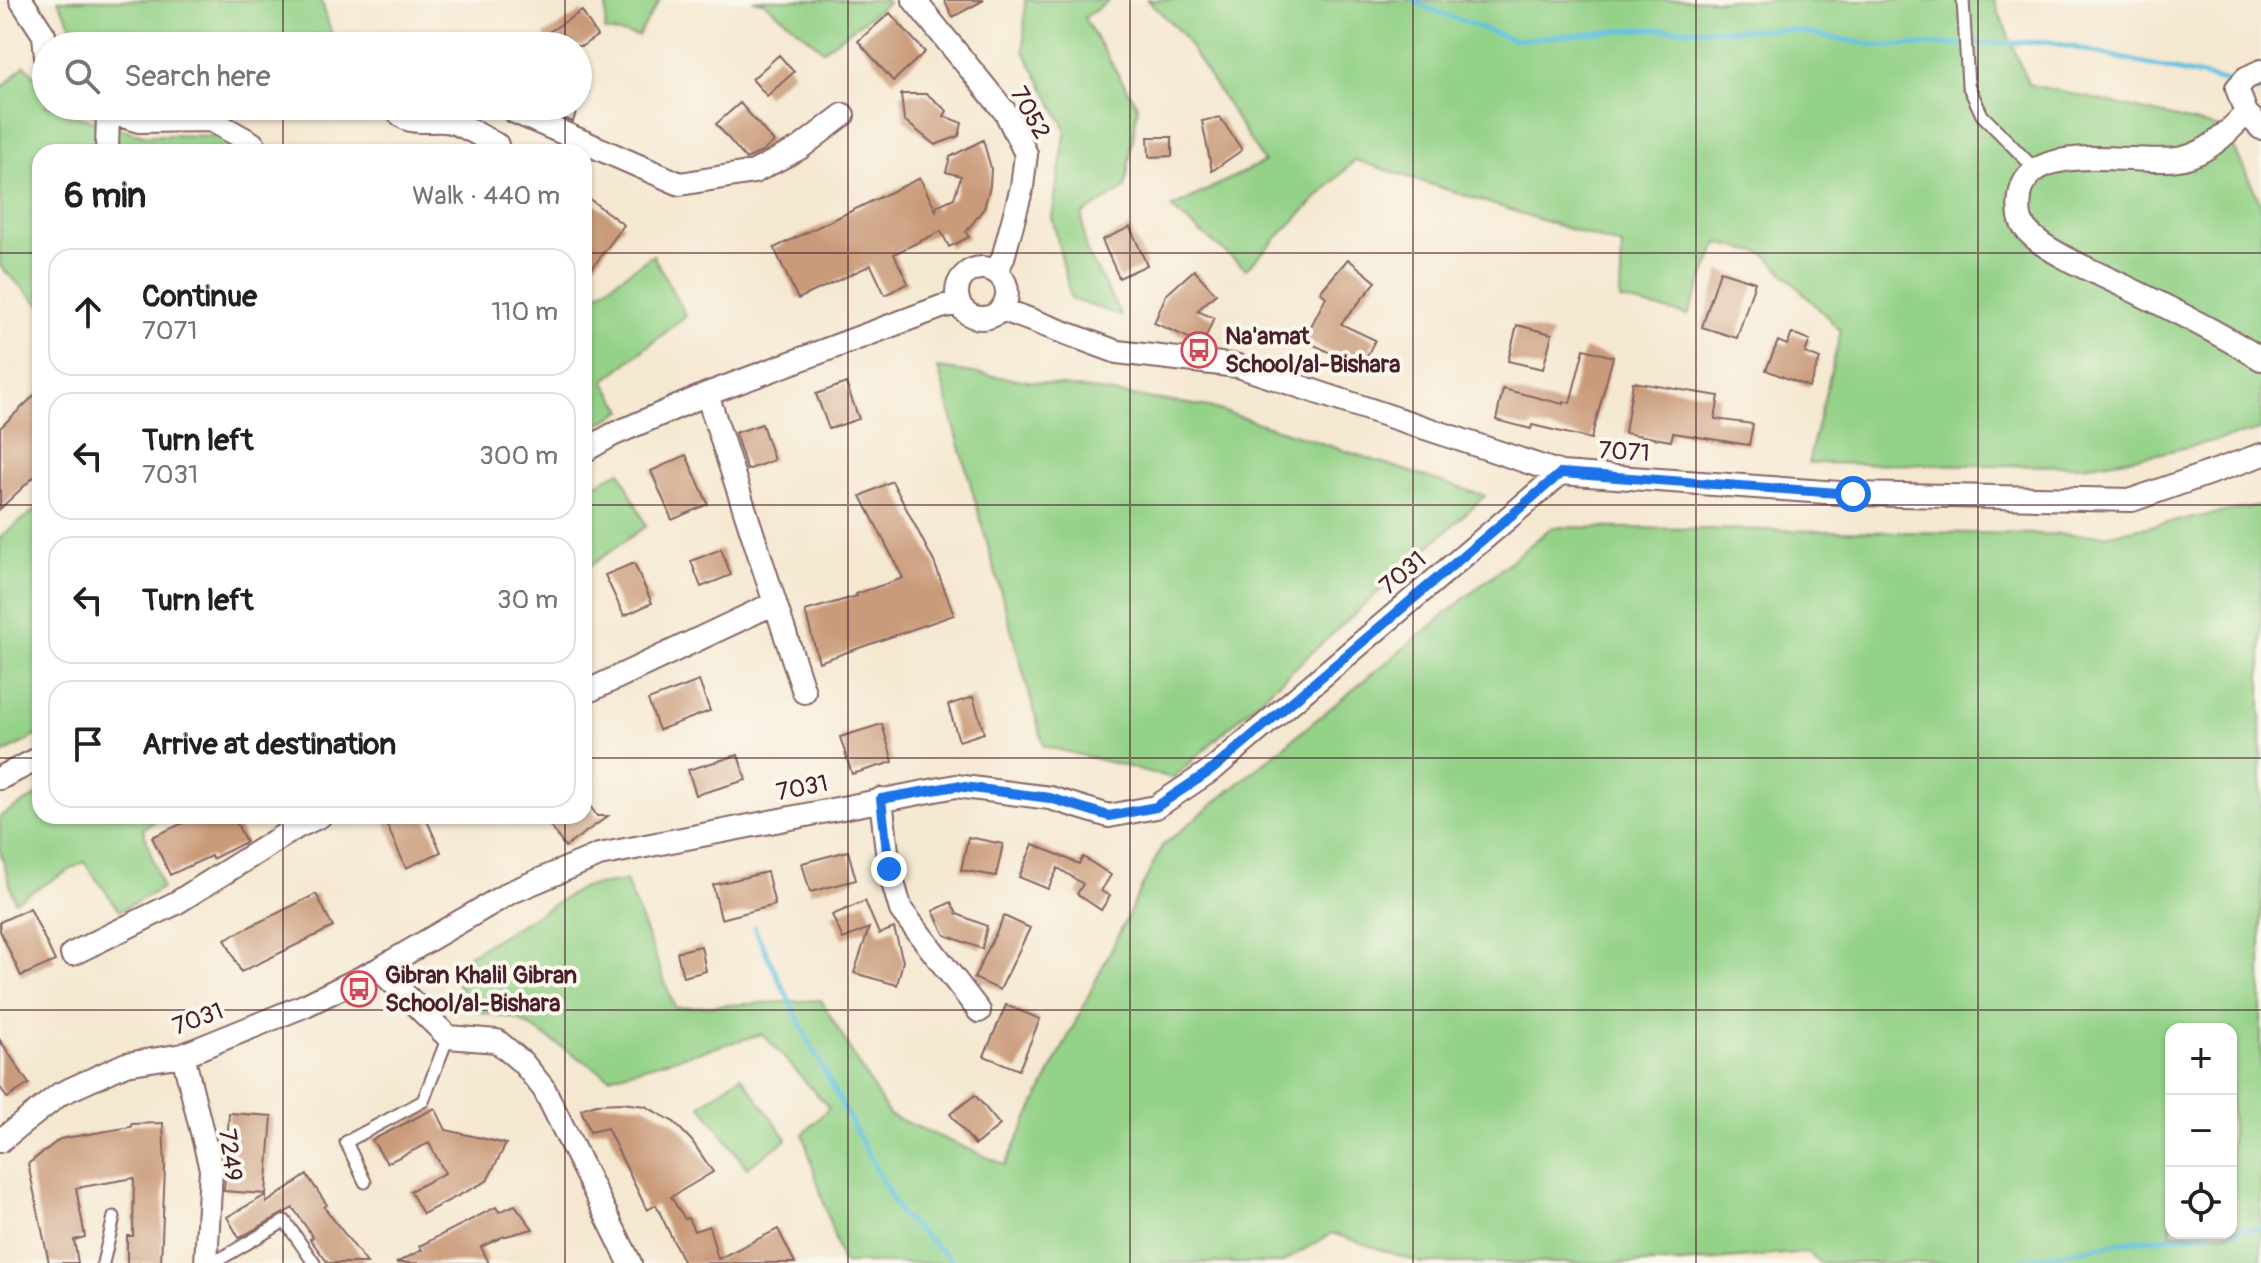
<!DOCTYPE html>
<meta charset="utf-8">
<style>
body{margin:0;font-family:Pangolin,sans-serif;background:#f2f2f2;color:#202124}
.controls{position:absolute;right:24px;bottom:24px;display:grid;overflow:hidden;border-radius:16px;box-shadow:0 2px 6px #0004}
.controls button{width:72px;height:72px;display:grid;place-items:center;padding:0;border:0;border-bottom:2px solid #e0e0e0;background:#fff;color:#202124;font:40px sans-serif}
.stop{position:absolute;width:24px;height:24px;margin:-18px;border:6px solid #1a73e8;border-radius:50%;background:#fff}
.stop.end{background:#1a73e8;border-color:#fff;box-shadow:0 2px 8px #0008}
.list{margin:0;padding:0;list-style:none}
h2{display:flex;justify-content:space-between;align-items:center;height:104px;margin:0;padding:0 32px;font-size:34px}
h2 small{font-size:26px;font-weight:400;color:#757577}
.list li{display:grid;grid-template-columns:52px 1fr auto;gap:24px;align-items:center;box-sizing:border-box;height:128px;margin:0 16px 16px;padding:0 16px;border:2px solid #e0e0e0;border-radius:24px}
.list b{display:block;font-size:30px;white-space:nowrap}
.list p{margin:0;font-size:26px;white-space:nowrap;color:#757577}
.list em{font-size:26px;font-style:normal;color:#757577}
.icon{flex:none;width:44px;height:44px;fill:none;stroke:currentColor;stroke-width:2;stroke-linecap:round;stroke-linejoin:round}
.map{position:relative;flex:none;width:2261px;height:1263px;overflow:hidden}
.search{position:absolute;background:#fff;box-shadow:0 2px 6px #0004;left:32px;top:32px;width:560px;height:88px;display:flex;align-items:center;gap:20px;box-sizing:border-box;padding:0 28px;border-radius:44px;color:#757577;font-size:30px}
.panel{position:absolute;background:#fff;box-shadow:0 2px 6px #0004;left:32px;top:144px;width:560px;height:680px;border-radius:24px}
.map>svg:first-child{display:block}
</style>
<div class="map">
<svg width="2261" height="1263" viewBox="0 0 2261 1263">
<rect width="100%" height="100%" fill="#fbf7ec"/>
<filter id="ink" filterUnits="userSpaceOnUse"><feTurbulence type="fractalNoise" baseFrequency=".0125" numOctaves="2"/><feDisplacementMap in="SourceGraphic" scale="16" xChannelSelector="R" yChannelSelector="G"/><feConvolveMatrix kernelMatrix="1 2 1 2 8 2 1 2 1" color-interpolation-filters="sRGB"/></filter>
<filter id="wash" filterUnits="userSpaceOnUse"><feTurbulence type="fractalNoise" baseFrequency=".006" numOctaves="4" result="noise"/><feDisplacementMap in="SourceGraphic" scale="32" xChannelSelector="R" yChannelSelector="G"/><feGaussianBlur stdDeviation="1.8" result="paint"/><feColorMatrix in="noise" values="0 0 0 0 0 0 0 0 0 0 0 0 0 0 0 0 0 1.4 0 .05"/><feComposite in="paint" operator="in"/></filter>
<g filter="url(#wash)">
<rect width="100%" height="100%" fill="#f5e8d1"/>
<path fill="#94d288" stroke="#6f785a" stroke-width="2" fill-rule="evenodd" d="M58,0H321L332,35L206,44L205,46H96L71,25Z
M607,0H660L638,36L605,31Z
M753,0H885L888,3L823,50L765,3Z
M1025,0H1110L1084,18L1138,107L1125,188L1082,215L1085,248L1121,316L1071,299L1052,217L1066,129L1024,51Z
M1148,0H1994L2028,84L2225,129L2261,204V430L2157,454L2083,466L1808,463L1841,331L1765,254L1718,243L1688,315L1620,300L1622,246L1355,160L1246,269L1171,208L1264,162L1181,33Z
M25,65L46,90V106H60L68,114L143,135L228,136L239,152H40V305L0,266V90Z
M653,255L686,316L604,381L623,411L584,432V303Z
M938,368L1209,407L1485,496L1173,778L1044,746Z
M620,471L646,526L584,570V491Z
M2261,505V1263H1820L1807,1252L1680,1263H1421L1332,1233L1281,1263H842L803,1134L829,1108L763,1034L609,1077L518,1019L475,1011L447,968L583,887L626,881L675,1008L821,1000L889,1115L1005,1165L1162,846L1552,527L2104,535ZM2171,1029H2231V1233H2171Z
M40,506V734L0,755V537Z
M40,794V816H163L143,829L162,888L120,911L84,862L15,901L0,850V816Z
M741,1076L787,1139L747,1168L701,1105Z"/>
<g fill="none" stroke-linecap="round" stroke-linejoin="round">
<path stroke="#60c1de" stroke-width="5" d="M1413,0L1430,9L1514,40L1639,29L1790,30L1879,46L2049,42L2233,83
M2247,87L2261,90
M754,927L810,1044L900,1214L955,1263
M2231,1231L2261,1228
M2009,1263L2130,1241L2212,1233"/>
</g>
<g id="blocks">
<path fill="#ca9b7a" d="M944,0H984L953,17Z
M582,11L597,36L582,46H550L544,35Z
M890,13L925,52L893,81L858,41Z
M779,55L794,72L767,96L752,79Z
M901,94H927L947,111L944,116L962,123L959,136L935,145L904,120Z
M740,103L774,142L762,152L746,159L716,124Z
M536,106H578L573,122Z
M1220,117L1242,150L1212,171L1202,121Z
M1148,137H1172V156L1149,157Z
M983,140L991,168L990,186L984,208L966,232L969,237L949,247L941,231L894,254L908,283L885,295L871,265L798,299L774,248L920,178L936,211L937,206L954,198L961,176L946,172L950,157Z
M584,195L624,225L593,267L584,261Z
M1130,227L1147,265L1119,278L1102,240Z
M1348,259L1376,282L1341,324L1375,340L1361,368L1304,340L1326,297L1320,292Z
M1194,270L1216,294L1197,311L1214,318L1203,344L1154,323L1166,295Z
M1720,271L1755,282L1737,338L1702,327Z
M1517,325L1552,334L1543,369L1508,361Z
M1792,333L1810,340L1805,353L1820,359L1809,387L1766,370L1778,341L1787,345Z
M1584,349L1613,357L1591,439L1532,425L1531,429L1496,420L1503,389L1563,404V401L1570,403Z
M1633,382L1719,396L1715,419L1753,424L1749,445L1673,433L1671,441L1625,433Z
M846,383L859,419L829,429L816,394Z
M40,390V471L0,509V428Z
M762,424L774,460L747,470L735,433Z
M686,455L708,504L672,520L651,471Z
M892,481L934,562L954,615L819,662L805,611L857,596L856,594L903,578L861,496Z
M721,549L731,575L701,587L691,561Z
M634,563L652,603L624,616L605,575Z
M699,681L710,711L659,730L648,700Z
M973,697L984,733L959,741L948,705Z
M882,724L893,762L852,774L840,737Z
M738,755L746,780L696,795L688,770Z
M584,797L597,816H608L565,847L549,824L560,816H584Z
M199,816H233L246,842L212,859L211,856L170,875L152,837Z
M397,816H425L441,852L406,868L385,821Z
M968,837L1003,844L996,876L961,870Z
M1033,844L1079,864L1083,857L1111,875L1101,891L1110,896L1101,910L1077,894L1083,884L1058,868L1048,889L1019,877Z
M848,851L856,880L810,892L802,863Z
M767,872L775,905L721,919L713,885Z
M316,894L333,927L241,972L225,939Z
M865,901L879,934L894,928L903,961L897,985L854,973L869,928L843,939L832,915Z
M951,902L957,914L987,926L982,949L945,935L933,911Z
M30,908L55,961L21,976L0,931V922Z
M1004,916L1030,928L1000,990L974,978Z
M701,946L706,971L683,977L677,952Z
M1006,1005L1040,1019L1019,1070L984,1056Z
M0,1040L29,1084L7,1098L0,1087Z
M975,1095L1000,1125L975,1145L950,1114Z
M622,1103L645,1106L674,1122L692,1141L713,1172L671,1197L685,1219L688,1218L694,1231L709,1226L718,1259L778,1229L795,1263H684L656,1205L647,1210L607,1128L590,1132L581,1109L596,1104Z
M435,1108L446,1130L506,1144L487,1181L423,1214L410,1191L445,1173L429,1143L387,1163L372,1140Z
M229,1113L272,1116L266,1194L224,1191Z
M163,1123L165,1167L161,1263H127V1236H133L134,1178L76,1188L85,1237L74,1240L78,1263H49L28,1164L60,1139L131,1127V1124Z
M307,1175L327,1205L324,1207L367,1263H328L310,1239L313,1237L293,1208L239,1238L227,1217L266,1195V1203Z
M515,1205L533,1229L502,1237L481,1247L489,1263H396L422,1250L419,1246L496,1207L499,1212Z"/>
</g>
</g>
<g filter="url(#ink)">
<use href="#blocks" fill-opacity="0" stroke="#866565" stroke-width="2"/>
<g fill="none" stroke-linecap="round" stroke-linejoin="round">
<defs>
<path id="lane" d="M1963,0L1968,85L1982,115L2037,171
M365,1182L346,1142L423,1101L448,1037
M206,1261L222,1258L285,1221L314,1263
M103,1263L114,1217"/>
<path id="street" d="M21,0L44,35L46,57
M914,0L1006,113L1026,154L1022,187L1003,258L996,272
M2261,71L2246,78L2237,88L2246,113L2261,128
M90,106L139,121L211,120L252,143L260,152
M394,106C406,130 430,117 451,122C467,126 483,138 497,145
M515,112L680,184L754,172L800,148L843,115
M2246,113C2228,132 2210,152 2183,158C2142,168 2027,135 2020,197C2017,221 2022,229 2041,243C2065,260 2095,272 2122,285C2169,308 2216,331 2261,359
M107,152L108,112
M957 293a25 25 0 1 1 50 0a25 25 0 1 1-50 0Z
M1001,309L1117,352L1238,366L1561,473L1853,494L2132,500L2261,455
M707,394L804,692
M584,451L612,435L707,394L941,307L958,303
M584,693L775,603
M0,778L40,758
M881,799L889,869L901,910L979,1011
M72,954L176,903L297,827L320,816
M379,969L448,1037L497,1041L523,1063L544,1089L630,1263
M183,1055L211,1169L206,1263
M0,1141L60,1094L126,1064L183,1055L306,1005L379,969L509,893L599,855L956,786L1050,798L1109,816L1156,807L1213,769L1561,473"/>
</defs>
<use href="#lane" stroke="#866565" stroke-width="15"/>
<use href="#street" stroke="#866565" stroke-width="26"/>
<use href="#lane" stroke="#fff" stroke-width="11"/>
<use href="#street" stroke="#fff" stroke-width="22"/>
</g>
</g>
<g fill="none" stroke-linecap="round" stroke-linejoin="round" filter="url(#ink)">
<path stroke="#1a73e8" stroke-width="10" d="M889,869L881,799L956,786L1050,798L1109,816L1156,807L1213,769L1561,473L1853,494"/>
</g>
<path fill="none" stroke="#4a1f2b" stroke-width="2" stroke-opacity="0.55" d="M283,0V46M565,0V46M848,0V1263M1130,0V1263M1413,0V1263M1696,0V1263M1978,0V1263M283,106V152M565,106V152M0,253H40M584,253H2261M0,505H40M584,505H2261M0,758H40M584,758H2261M283,816V1263M565,816V1263M0,1010H2261"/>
<defs>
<symbol id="bus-ring" viewBox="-11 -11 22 22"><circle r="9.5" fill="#fbf7ec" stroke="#d1495b" stroke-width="1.5"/><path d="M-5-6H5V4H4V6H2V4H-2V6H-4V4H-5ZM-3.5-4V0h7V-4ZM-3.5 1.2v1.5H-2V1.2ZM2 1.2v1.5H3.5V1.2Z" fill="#d1495b"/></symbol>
</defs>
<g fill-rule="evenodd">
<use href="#bus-ring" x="1179" y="330" width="40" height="40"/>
<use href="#bus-ring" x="339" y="969" width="40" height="40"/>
</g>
<g text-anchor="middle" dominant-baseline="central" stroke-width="8" stroke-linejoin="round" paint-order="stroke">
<g font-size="24" fill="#4a1f2b" stroke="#fbf7ec">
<text transform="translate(1030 113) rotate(61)">7052</text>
<text transform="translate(1624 452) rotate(4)">7071</text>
<text transform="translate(1403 573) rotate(-40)">7031</text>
<text transform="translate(802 788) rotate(-11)">7031</text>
<text transform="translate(198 1019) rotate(-20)">7031</text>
<text transform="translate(230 1155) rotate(82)">7249</text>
</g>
<g font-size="24" font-weight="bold" fill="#4a1f2b" stroke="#fbf7ec" text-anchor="start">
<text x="1225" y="336">Na'amat<tspan x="1225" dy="28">School/al-Bishara</tspan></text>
<text x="385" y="975">Gibran Khalil Gibran<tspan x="385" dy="28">School/al-Bishara</tspan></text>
</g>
</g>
</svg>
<div class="controls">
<button>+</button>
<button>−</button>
<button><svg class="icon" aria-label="locate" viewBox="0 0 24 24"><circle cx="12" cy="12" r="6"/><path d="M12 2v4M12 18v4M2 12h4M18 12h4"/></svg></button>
</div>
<div class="stop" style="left:1853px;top:494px"></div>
<div class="stop end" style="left:889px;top:869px"></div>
<div class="search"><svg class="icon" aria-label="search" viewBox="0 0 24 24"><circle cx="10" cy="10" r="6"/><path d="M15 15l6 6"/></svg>Search here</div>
<section class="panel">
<h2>6 min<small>Walk · 440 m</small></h2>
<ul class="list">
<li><svg class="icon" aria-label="ahead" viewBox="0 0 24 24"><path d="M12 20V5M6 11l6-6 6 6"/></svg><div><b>Continue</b><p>7071</p></div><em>110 m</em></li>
<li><svg class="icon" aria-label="left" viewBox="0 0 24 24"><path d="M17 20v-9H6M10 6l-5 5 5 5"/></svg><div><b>Turn left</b><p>7031</p></div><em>300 m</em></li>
<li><svg class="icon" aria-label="left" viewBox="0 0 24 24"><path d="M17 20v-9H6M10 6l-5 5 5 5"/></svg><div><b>Turn left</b></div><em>30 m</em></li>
<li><svg class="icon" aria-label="arrive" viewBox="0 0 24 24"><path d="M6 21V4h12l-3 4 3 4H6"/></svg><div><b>Arrive at destination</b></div></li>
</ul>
</section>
</div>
